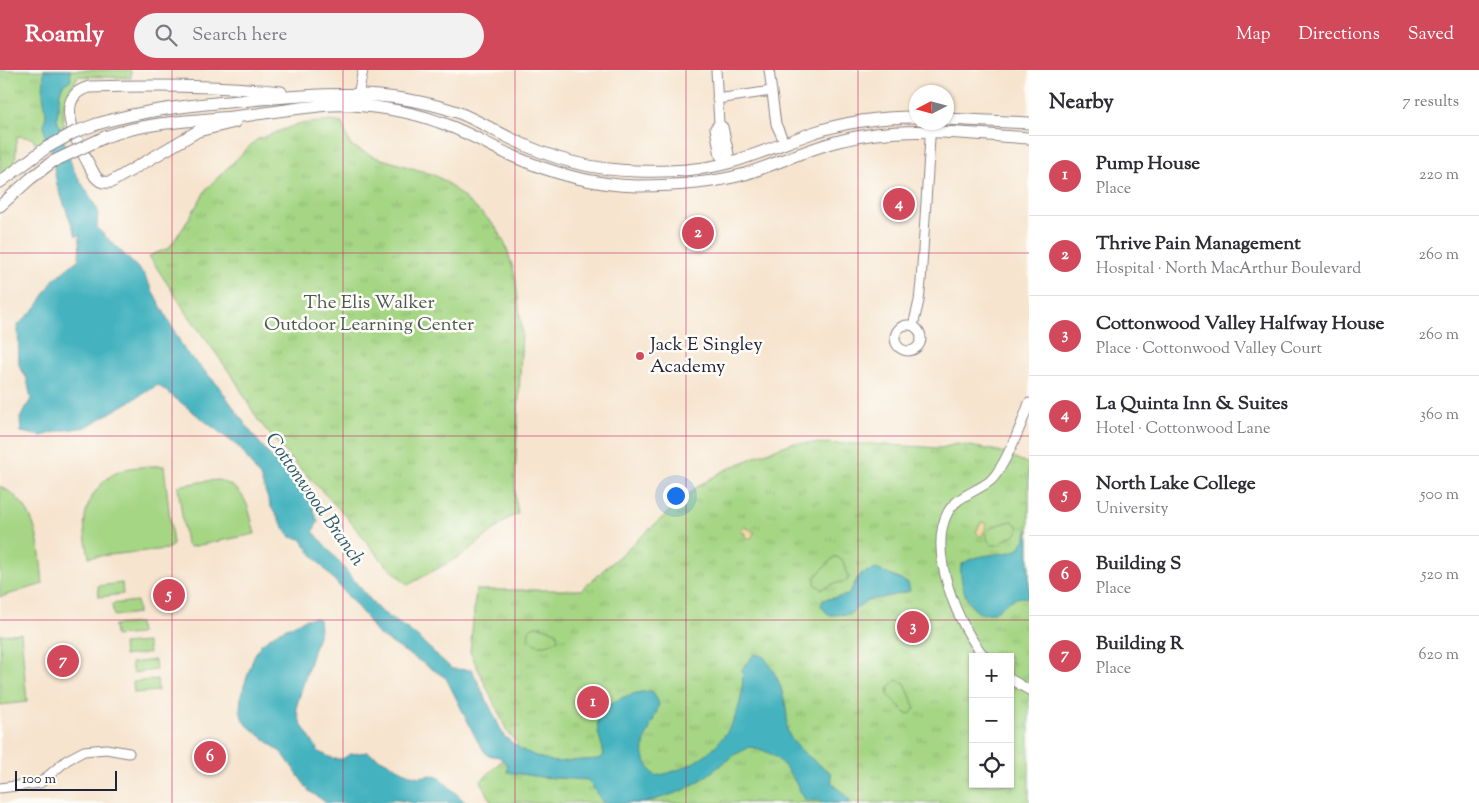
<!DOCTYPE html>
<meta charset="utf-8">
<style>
body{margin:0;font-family:"Sorts Mill Goudy",serif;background:#f2f2f3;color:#2b2b33}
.controls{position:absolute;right:15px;bottom:15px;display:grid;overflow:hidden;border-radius:0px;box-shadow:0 1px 4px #0004}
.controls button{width:45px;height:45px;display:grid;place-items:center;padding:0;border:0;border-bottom:1px solid #e1e1e2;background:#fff;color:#2b2b33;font:25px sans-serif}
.compass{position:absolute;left:909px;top:15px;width:45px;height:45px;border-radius:50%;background:#fff;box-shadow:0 1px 4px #0004;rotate:264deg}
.scale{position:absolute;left:15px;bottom:12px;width:102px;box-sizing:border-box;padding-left:5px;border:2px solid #22223b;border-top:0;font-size:14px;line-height:18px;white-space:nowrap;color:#22223b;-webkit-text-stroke:4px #fdfcf7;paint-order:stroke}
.you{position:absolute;left:675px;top:425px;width:18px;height:18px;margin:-12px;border:4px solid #fff;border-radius:50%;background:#1a73e8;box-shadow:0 0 0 8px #1a73e833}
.badge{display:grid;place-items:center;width:32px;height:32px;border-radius:50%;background:#d1495b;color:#fff;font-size:16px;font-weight:700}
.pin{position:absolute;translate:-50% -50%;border:2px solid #fff;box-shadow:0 1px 5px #0006}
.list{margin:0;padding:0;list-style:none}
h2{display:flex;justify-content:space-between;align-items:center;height:65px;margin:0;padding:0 20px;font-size:21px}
h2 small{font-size:16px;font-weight:400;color:#7c7c81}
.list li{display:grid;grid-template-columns:32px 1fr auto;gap:15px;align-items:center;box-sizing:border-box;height:80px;padding:0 20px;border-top:1px solid #e1e1e2}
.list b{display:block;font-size:19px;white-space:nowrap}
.list p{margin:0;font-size:16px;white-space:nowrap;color:#7c7c81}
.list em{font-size:16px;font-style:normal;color:#7c7c81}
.icon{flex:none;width:28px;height:28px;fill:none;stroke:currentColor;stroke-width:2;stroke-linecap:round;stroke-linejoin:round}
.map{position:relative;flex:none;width:1029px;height:733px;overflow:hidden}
header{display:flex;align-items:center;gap:30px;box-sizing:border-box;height:70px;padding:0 25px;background:#d1495b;color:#fff}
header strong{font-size:24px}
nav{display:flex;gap:28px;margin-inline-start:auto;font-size:18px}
.search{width:350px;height:45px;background:#f2f2f3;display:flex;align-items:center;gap:12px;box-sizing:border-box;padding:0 18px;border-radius:28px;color:#7c7c81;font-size:19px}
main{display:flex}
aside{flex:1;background:#fff}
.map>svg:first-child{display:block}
</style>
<header>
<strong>Roamly</strong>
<div class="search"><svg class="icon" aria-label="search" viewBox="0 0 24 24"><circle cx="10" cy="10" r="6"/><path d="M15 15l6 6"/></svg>Search here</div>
<nav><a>Map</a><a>Directions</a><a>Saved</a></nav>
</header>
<main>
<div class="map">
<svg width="1029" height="733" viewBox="0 0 1029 733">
<defs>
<pattern id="grass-tufts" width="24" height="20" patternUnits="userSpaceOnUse" patternTransform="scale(1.25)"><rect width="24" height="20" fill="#a5d684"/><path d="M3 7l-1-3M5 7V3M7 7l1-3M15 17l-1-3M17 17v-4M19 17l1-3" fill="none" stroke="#8eb773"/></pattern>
<pattern id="sand-dots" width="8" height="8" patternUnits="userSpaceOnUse" patternTransform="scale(1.25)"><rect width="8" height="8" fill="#eeda9e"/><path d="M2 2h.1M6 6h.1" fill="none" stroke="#ccbb89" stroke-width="1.8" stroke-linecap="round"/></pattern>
</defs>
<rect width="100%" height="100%" fill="#fdfcf7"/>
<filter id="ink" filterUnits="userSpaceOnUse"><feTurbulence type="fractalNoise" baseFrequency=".02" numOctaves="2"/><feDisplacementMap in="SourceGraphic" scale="10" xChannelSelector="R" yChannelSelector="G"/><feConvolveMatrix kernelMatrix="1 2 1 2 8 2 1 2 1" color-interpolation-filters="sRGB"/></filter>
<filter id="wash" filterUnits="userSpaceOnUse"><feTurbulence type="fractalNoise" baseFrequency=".0096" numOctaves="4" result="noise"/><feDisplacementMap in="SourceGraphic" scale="20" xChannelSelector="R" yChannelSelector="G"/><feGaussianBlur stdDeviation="1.12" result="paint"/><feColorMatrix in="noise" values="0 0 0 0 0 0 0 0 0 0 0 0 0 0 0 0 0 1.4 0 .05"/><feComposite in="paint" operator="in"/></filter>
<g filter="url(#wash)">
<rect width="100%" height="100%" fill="#f6e4ce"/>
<path fill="url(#grass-tufts)" stroke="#647c60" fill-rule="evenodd" d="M0,0H131V8L78,6C68,26 58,39 66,62L38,77L32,68L17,66L15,94L0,106Z
M332,51L342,53L350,75L372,86L432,104L445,111L488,149L498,160L506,176L515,205L522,261L515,409V427L518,444L509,448L464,484L408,515L382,491L345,445L288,386L258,350L235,310L186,242L149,186L169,178L183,158L207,118L256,70L298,54Z
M792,373L871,374L941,378L957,374L999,381L1029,394V733H492L481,711L518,674L508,663L470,582L476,520H581L697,417L723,401L759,385ZM973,587H1010V714H973Z"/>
<path fill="url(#sand-dots)" stroke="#887e6c" d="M981,452L986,453C986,456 985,463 982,466H980L976,462Z
M745,457L755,462L751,468L748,469L745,467V463H742L741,460Z"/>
<path fill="#a5d684" stroke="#647c60" d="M150,396H164L173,475L167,479L89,487C87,475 83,460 85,448C88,426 104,405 126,399C133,397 142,397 150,396Z
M218,410C248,419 248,438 255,464L190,477L186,474L178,416L206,411Z
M0,416C39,436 39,475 43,514L0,527Z
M1012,451L1019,456C1018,466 1013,465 1006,469C1003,471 1001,475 997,475C988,477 983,464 990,459C992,456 1008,452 1012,451Z
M834,487H837L843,491L848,508L847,511L833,514L822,519L815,514V507Z
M122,513L123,524L99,527L98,516Z
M137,531L138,543L114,546L112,534Z
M139,553L140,564L115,566L114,555Z
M535,556H540L556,562L558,568C548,581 520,575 531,558Z
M21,563L27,632L0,635V565Z
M147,572L149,583L124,586L123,574Z
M155,590L156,600L133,603L131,593Z
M157,609L158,621L134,623L133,612Z
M896,610L905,613L915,638L910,644H907L888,625L890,616Z"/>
<path fill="#45b3bf" stroke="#346a7d" d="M44,0H70L71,10L63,15L60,22L57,49L73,99L98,140L97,158L143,203L185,281L217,314L253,365L273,389L306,418L318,452L313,461L379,540L413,563L452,599L472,600L504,666L522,680L538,687L555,692L598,689L604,685C603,674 595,661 598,650C602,631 636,621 652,621L659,633C653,661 630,678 655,706C708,697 748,655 742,599L754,584L763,586C778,604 785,625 787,647C787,651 786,656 787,659C790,675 818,694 831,703L832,713L849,729L850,733H822L818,730L806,731C791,706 783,682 750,677L734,685L701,710L682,721L645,733H603L588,710L541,707L507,702L508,695L499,687L487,685L478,672L446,608L376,563L365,546L310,482L301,469L290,467L271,437L260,407L240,378L158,315L86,357L60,361L41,366L21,362L20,348L31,329L27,309L19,295L18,255L37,236L54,209L79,189L80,165L76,166L57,115L49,68L45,69L44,56L46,44L43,25Z
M1028,459L1029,528C1009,524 1006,539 990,543C968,549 959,511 961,495C975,483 1000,486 1018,480L1026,467Z
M876,499L908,513L910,521L882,528L867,530L850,544L831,545L827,543L821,536L823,530L848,525L860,504Z
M314,548L319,549L320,559L296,638L301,654L319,682L334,689H342L351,684L367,682L411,705L419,707L432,705L440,708L466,733H414L397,730L382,733H327L309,721L283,684L248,656L242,648L240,639L241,625L254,586L261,574L278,562L306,549Z"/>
</g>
<g filter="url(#ink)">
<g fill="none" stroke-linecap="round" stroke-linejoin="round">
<defs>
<path id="street" d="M716,0L719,54L723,57L729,84L726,88L728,93
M769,0L776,54L785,74
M717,29L772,21
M357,30L363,0
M719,54L715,58L720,86L726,88
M895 268a13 13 0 1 1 26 0a13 13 0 1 1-26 0Z
M913,256L919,231L921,212L931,52
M985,587C958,557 927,481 948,442C957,426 976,422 990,411C1004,399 1023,351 1029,333
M1010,609L1029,620
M0,718L40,713L67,690L84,681L106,679L129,683"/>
<path id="secondary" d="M946,49L1029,53
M235,52L198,61L111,112C103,113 100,112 95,106C84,84 47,28 89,17C153,15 217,15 281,22
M97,54C143,40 191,35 239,31C313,24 384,17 457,42C477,50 495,61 514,70C552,89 593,100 636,101C667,102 698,101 728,93C757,85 784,73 812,63C845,52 882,47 916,47
M105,67C146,52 189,51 232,47C265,44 298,37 331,35C362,33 410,41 439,52C463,60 485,73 508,84C548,102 593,115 637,116C673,116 710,114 745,104C777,94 807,79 839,71C901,54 966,64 1029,68
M0,112L46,78
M0,136L30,109L52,92"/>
</defs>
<use href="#street" stroke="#8c8384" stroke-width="11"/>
<use href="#secondary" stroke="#8c8384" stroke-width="13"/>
<use href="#street" stroke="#fff" stroke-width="9"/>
<use href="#secondary" stroke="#fff" stroke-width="11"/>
<defs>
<path id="secondary-bridge" d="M46,78L75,62L97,54
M52,92L105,67"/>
</defs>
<use href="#secondary-bridge" stroke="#8c8384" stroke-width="13" stroke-linecap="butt"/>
<use href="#secondary-bridge" stroke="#fff" stroke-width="11"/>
</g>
</g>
<path fill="none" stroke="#c2185b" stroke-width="1" stroke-opacity="0.55" d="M172,0V733M343,0V733M515,0V733M686,0V733M858,0V733M0,183H1029M0,366H1029M0,550H1029"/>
<circle fill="#d1495b" stroke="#fdfcf7" stroke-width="2" cx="640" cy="286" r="5"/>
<g text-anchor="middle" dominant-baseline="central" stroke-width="5" stroke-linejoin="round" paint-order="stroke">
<g font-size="19" fill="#495851" stroke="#fdfcf7">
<text x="369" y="233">The Elis Walker<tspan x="369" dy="22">Outdoor Learning Center</tspan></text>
</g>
<g font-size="19" fill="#22223b" stroke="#fdfcf7" text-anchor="start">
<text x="650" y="275">Jack E Singley<tspan x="650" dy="22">Academy</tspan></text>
</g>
<g font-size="20" font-style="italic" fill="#305c70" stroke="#fdfcf7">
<text transform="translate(314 430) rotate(55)">Cottonwood Branch</text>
</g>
</g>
</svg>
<div class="controls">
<button>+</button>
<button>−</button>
<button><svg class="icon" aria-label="locate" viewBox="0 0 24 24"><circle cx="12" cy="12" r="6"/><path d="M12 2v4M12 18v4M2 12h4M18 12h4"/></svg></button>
</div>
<svg class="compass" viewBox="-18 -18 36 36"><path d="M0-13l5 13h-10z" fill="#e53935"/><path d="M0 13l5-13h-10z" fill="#7c7c81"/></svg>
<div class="scale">100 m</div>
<div class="you"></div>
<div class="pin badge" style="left:593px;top:632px">1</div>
<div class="pin badge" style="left:698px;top:163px">2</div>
<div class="pin badge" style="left:913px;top:557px">3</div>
<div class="pin badge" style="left:899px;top:134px">4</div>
<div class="pin badge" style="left:169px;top:525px">5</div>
<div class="pin badge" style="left:210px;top:687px">6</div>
<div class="pin badge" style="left:63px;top:591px">7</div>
</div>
<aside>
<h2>Nearby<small>7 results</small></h2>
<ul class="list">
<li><span class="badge">1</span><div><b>Pump House</b><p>Place</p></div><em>220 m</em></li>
<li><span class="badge">2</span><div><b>Thrive Pain Management</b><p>Hospital · North MacArthur Boulevard</p></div><em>260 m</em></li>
<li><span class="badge">3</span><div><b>Cottonwood Valley Halfway House</b><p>Place · Cottonwood Valley Court</p></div><em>260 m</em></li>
<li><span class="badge">4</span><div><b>La Quinta Inn &amp; Suites</b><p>Hotel · Cottonwood Lane</p></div><em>360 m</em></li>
<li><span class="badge">5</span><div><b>North Lake College</b><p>University</p></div><em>500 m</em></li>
<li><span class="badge">6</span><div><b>Building S</b><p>Place</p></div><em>520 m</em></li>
<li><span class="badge">7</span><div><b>Building R</b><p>Place</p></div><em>620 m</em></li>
</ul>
</aside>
</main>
